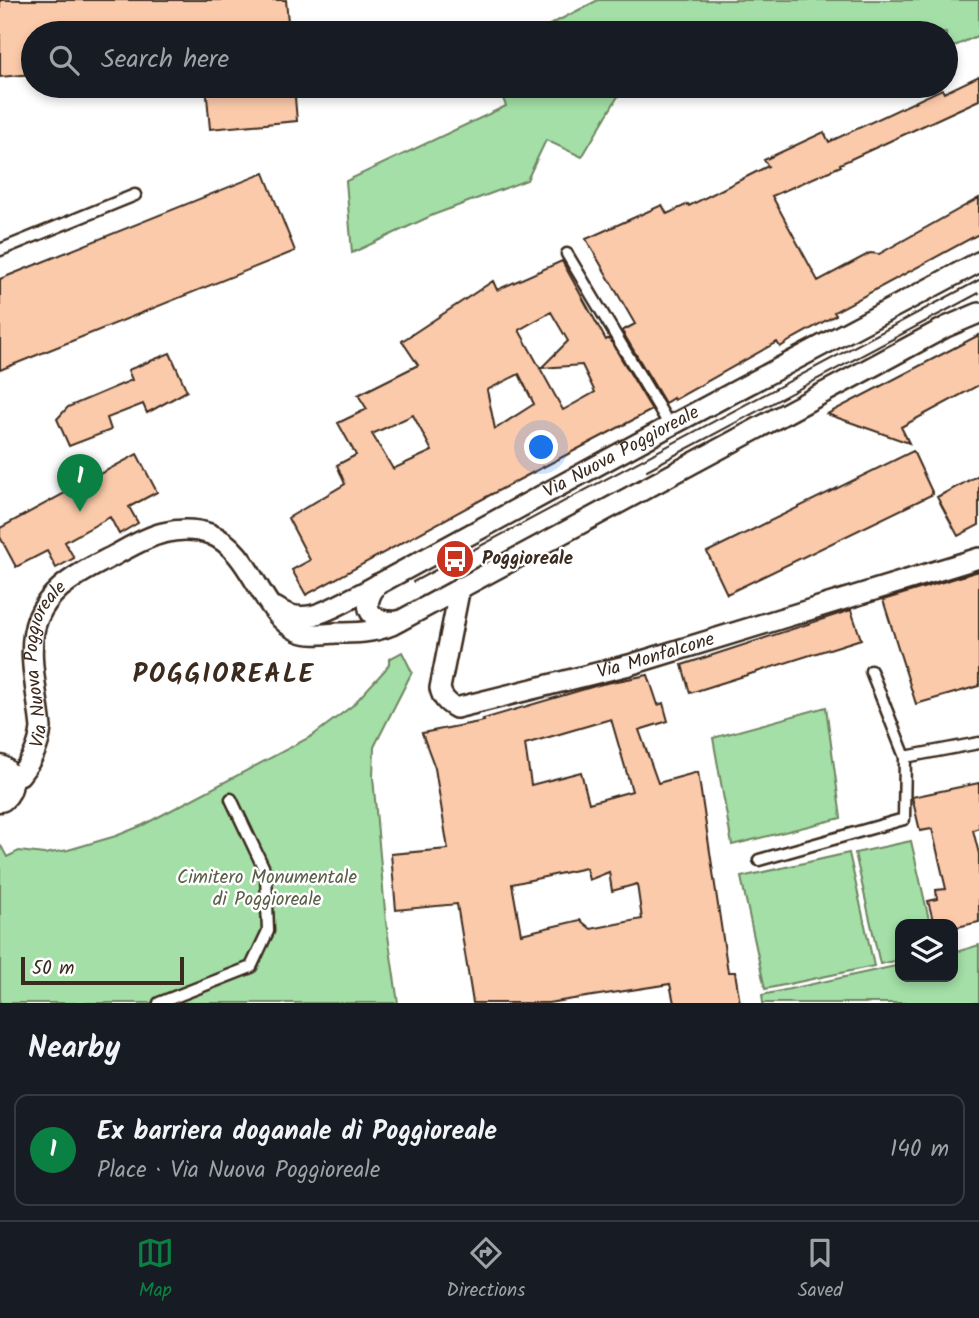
<!DOCTYPE html>
<meta charset="utf-8">
<style>
body{margin:0;font-family:Kalam,sans-serif;background:#242831;color:#f1f3f6}
.controls{position:absolute;right:21px;bottom:21px;display:grid;overflow:hidden;border-radius:14px;box-shadow:0 4px 10px #0003}
.controls button{width:63px;height:63px;display:grid;place-items:center;padding:0;border:0;border-bottom:2px solid #363941;background:#171b24;color:#f1f3f6;font:35px sans-serif}
.scale{position:absolute;left:21px;bottom:18px;width:163px;box-sizing:border-box;padding-left:7px;border:4px solid #3b2a1e;border-top:0;font-size:19px;line-height:24px;white-space:nowrap;color:#3b2a1e;-webkit-text-stroke:5px #fff;paint-order:stroke}
.you{position:absolute;left:542px;top:448px;width:24px;height:24px;margin:-18px;border:5px solid #fff;border-radius:50%;background:#1a73e8;box-shadow:0 0 0 10px #1a73e833}
.badge{display:grid;place-items:center;width:46px;height:46px;border-radius:50%;background:#0b8043;color:#fff;font-size:23px;font-weight:700}
.pin{position:absolute;translate:-50% -58px;filter:drop-shadow(0 2px 4px #0008)}
.pin::after{content:'';position:absolute;top:37px;width:24px;height:21px;background:inherit;clip-path:polygon(0 0,100% 0,50% 100%)}
.list{margin:0;padding:0;list-style:none}
h2{display:flex;justify-content:space-between;align-items:center;height:91px;margin:0;padding:0 28px;font-size:30px}
h2 small{font-size:23px;font-weight:400;color:#9ea1a6}
.list li{display:grid;grid-template-columns:46px 1fr auto;gap:21px;align-items:center;box-sizing:border-box;height:112px;margin:0 14px 14px;padding:0 14px;border:2px solid #363941;border-radius:14px}
.list b{display:block;font-size:26px;white-space:nowrap}
.list p{margin:0;font-size:23px;white-space:nowrap;color:#9ea1a6}
.list em{font-size:23px;font-style:normal;color:#9ea1a6}
.icon{flex:none;width:38px;height:38px;fill:none;stroke:currentColor;stroke-width:2;stroke-linecap:round;stroke-linejoin:round}
.map{position:relative;flex:none;width:979px;height:1003px;overflow:hidden}
.search{position:absolute;background:#171b24;box-shadow:0 4px 10px #0003;left:21px;right:21px;top:21px;height:77px;display:flex;align-items:center;gap:18px;box-sizing:border-box;padding:0 24px;border-radius:38px;color:#9ea1a6;font-size:26px}
.sheet{height:217px;background:#171b24}
nav{display:flex;justify-content:space-around;align-items:center;box-sizing:border-box;height:98px;border-top:2px solid #363941;background:#171b24;font-size:19px;color:#9ea1a6}
nav a{display:grid;justify-items:center;gap:4px}
nav .on{color:#0b8043}
.map>svg:first-child{display:block}
</style>
<div class="map">
<svg width="979" height="1003" viewBox="0 0 979 1003">
<rect width="100%" height="100%" fill="#fff"/>
<filter id="ink" filterUnits="userSpaceOnUse"><feTurbulence type="fractalNoise" baseFrequency=".0143" numOctaves="2"/><feDisplacementMap in="SourceGraphic" scale="14" xChannelSelector="R" yChannelSelector="G"/><feConvolveMatrix kernelMatrix="1 2 1 2 8 2 1 2 1" color-interpolation-filters="sRGB"/></filter>
<g filter="url(#ink)">
<path fill="#a3dfa6" stroke="#6f8462" stroke-width="2" d="M598,0H979V35L946,50V33H825L821,27L808,33H743L730,21L693,25L679,33H534Z
M498,86H624L582,157L546,140L527,180L433,215L352,253L346,181L506,106Z
M402,652L412,672L374,747L373,777L386,922L398,1003H0V844L7,857L19,851L44,854L68,850L116,836L143,825L312,736L352,706L385,670L389,664V659Z
M826,707L841,818L732,845L713,738Z
M911,841L930,924H900V960L880,964L855,853Z
M849,853L874,966L765,989L741,877Z
M979,945V1003H763L762,995L900,965V977H953V953Z"/>
<path fill="#fbcaab" stroke="#3b2a1e" stroke-width="2" fill-rule="evenodd" d="M0,0H286L289,33H33V74L0,77Z
M979,76V100L840,164L841,166L772,196L818,281L870,253L879,254L979,198V234L834,312L836,315L794,338L780,347L777,342L674,400L673,398L665,403L622,331L635,324L586,239L662,205L667,214L688,204L689,206L768,166L764,160L824,132L829,142L942,89L944,93Z
M206,86H294L297,121L210,129Z
M264,173L295,251L0,370V279Z
M562,261L606,340L609,338L652,410L490,495L306,595L292,570L310,560L288,518L345,484L337,465L356,455L338,423L367,409L358,395L418,365L402,341L493,281L497,290ZM551,312L568,341L541,368L582,365L595,392L563,410L519,330ZM519,374L534,404L495,429L487,390ZM413,415L432,451L393,469L372,434Z
M979,335V385L901,427L909,443L827,414Z
M170,353L187,391L147,413L143,404L107,418L111,430L69,446L57,419L68,407L132,380L128,370Z
M913,451L933,494L727,594L707,552Z
M137,454L157,492L129,507L138,523L119,534L110,517L65,542L74,558L56,568L47,551L16,567L0,537V528Z
M979,475V525L958,536L937,497Z
M979,571V686L916,704L883,600Z
M851,610L861,639L690,693L682,665Z
M648,675L658,705L663,703L668,721L639,730L658,783L698,772L728,972H735L740,1003H674L670,984L548,1003H473L457,904L396,910L391,854L448,849L435,768L422,733L484,721L483,719L602,684ZM611,719L632,791L589,803L581,772L531,785L525,744ZM586,868L589,880L609,872L612,891L637,884L642,919L591,929L580,920L521,934L512,884Z
M979,783V828L973,830L979,854V922L953,928V924H934L928,901L937,899L936,890L946,889L932,829L920,831L912,797Z"/>
<g fill="none" stroke-linecap="round" stroke-linejoin="round">
<defs>
<path id="lane" d="M0,250L135,195
M567,254L670,426
M871,671L905,757L979,743
M759,860L904,819L905,757
M159,1003L251,967L268,931L266,873L231,799"/>
<g id="street">
<path d="M378,584C358,607 371,624 399,621"/>
<path id="s1" d="M460,587L440,688C442,698 447,703 456,708L629,665L979,558"/>
<path id="s2" d="M277,608C305,629 335,606 362,593L670,426L979,262"/>
<path id="s3" d="M20,775C32,760 39,747 41,728C38,694 25,649 38,618C43,606 51,596 60,588C76,574 96,565 115,555C130,547 146,537 163,533C179,529 195,529 210,534C253,551 260,614 298,631C309,636 323,634 335,633C355,633 373,633 392,625L946,327L979,313"/>
</g>
<path id="primary" d="M0,771C9,779 9,788 0,796"/>
</defs>
<use href="#lane" stroke="#3b2a1e" stroke-width="15"/>
<use href="#street" stroke="#3b2a1e" stroke-width="24"/>
<use href="#primary" stroke="#3b2a1e" stroke-width="35"/>
<use href="#lane" stroke="#fff" stroke-width="10"/>
<use href="#street" stroke="#fff" stroke-width="19"/>
<use href="#primary" stroke="#fff" stroke-width="30"/>
<path stroke="#3b2a1e" stroke-width="2" d="M647,470L979,293
M413,582L979,280"/>
</g>
</g>
<defs>
<symbol id="bus-disc" viewBox="-11 -11 22 22"><circle r="9.5" fill="#c8321e" stroke="#fff"/><path d="M-5-6H5V4H4V6H2V4H-2V6H-4V4H-5ZM-3.5-4V0h7V-4ZM-3.5 1.2v1.5H-2V1.2ZM2 1.2v1.5H3.5V1.2Z" fill="#fff"/></symbol>
</defs>
<g fill-rule="evenodd">
<use href="#bus-disc" x="433" y="537" width="44" height="44"/>
</g>
<g text-anchor="middle" dominant-baseline="central" stroke-width="5" stroke-linejoin="round" paint-order="stroke">
<g font-size="19" fill="#3b2a1e" stroke="#fff">
<text stroke="none"><textPath href="#s2" startOffset="387">Via Nuova Poggioreale</textPath></text>
<text stroke="none"><textPath href="#s1" startOffset="336">Via Monfalcone</textPath></text>
<text stroke="none"><textPath href="#s3" startOffset="119">Via Nuova Poggioreale</textPath></text>
</g>
<g font-size="19" font-weight="bold" fill="#3b2a1e" stroke="#fff" text-anchor="start">
<text x="482" y="559">Poggioreale</text>
</g>
<g font-size="19" fill="#5a6047" stroke="#fff">
<text x="267" y="878">Cimitero Monumentale<tspan x="267" dy="22">di Poggioreale</tspan></text>
</g>
<g font-size="26" font-weight="bold" letter-spacing="2" fill="#3b2a1e" stroke="#fff">
<text x="224" y="675">POGGIOREALE</text>
</g>
</g>
</svg>
<div class="controls">
<button><svg class="icon" aria-label="layers" viewBox="0 0 24 24"><path d="M12 4l9 5-9 5-9-5zM3 14l9 5 9-5"/></svg></button>
</div>
<div class="scale">50 m</div>
<div class="you"></div>
<div class="pin badge" style="left:80px;top:512px">1</div>
<div class="search"><svg class="icon" aria-label="search" viewBox="0 0 24 24"><circle cx="10" cy="10" r="6"/><path d="M15 15l6 6"/></svg>Search here</div>
</div>
<section class="sheet">
<h2>Nearby<small></small></h2>
<ul class="list">
<li><span class="badge">1</span><div><b>Ex barriera doganale di Poggioreale</b><p>Place · Via Nuova Poggioreale</p></div><em>140 m</em></li>
</ul>
</section>
<nav>
<a class="on"><svg class="icon" aria-label="map" viewBox="0 0 24 24"><path d="M3 6l6-2 6 2 6-2v14l-6 2-6-2-6 2zM9 4v14M15 6v14"/></svg>Map</a>
<a><svg class="icon" aria-label="directions" viewBox="0 0 24 24"><path d="M12 3l9 9-9 9-9-9zM9 14v-3h6M13 9l2 2-2 2"/></svg>Directions</a>
<a><svg class="icon" aria-label="saved" viewBox="0 0 24 24"><path d="M7 4h10v16l-5-4-5 4z"/></svg>Saved</a>
</nav>
